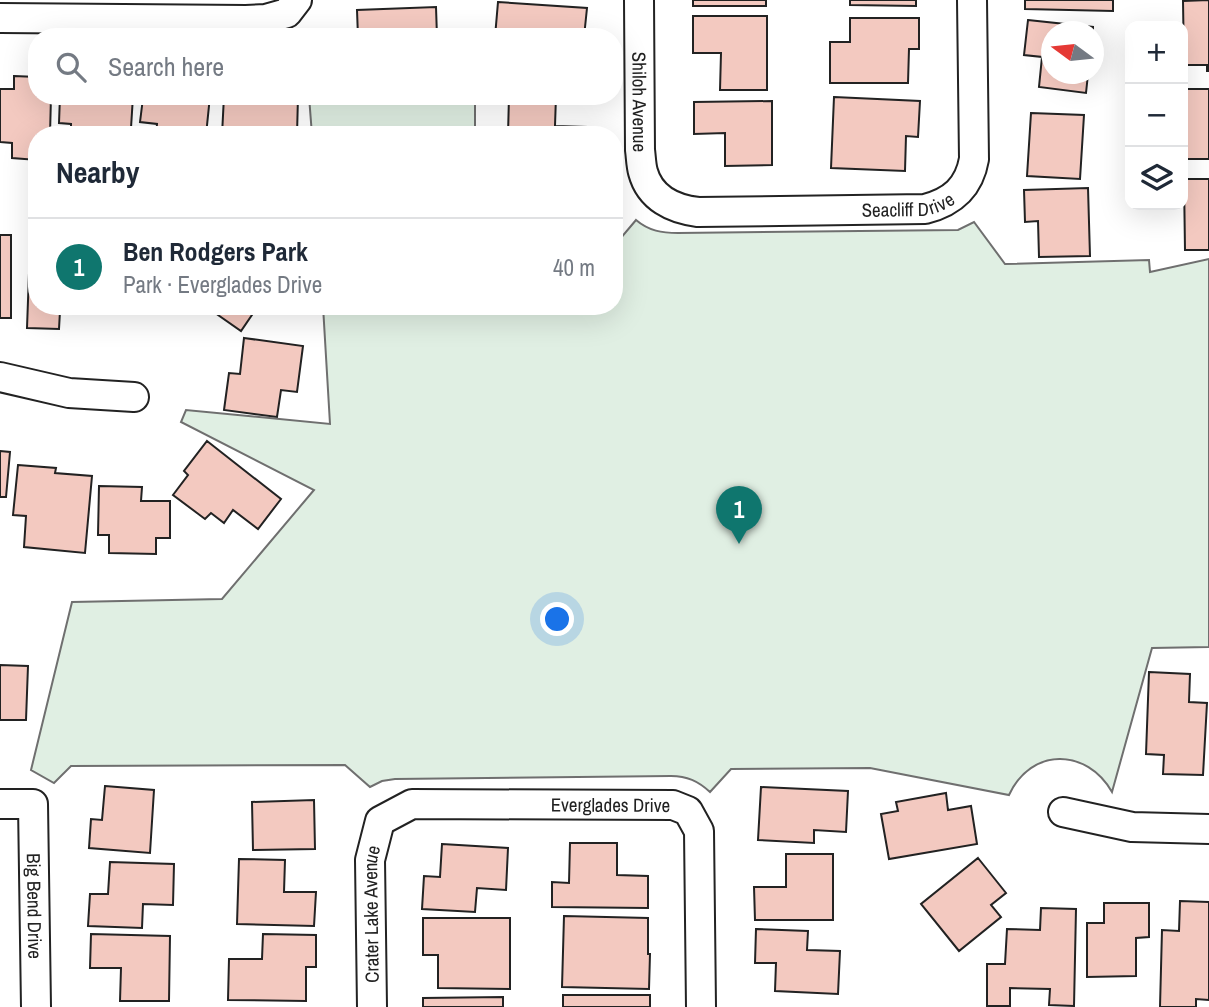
<!DOCTYPE html>
<meta charset="utf-8">
<style>
body{margin:0;font-family:"Archivo Narrow",sans-serif;background:#f6f6f7;color:#1f2937}
.controls{position:absolute;right:21px;top:21px;display:grid;overflow:hidden;border-radius:14px;box-shadow:0 7px 28px #0002}
.controls button{width:63px;height:63px;display:grid;place-items:center;padding:0;border:0;border-bottom:2px solid #e0e1e3;background:#fff;color:#1f2937;font:35px sans-serif}
.compass{position:absolute;left:1041px;top:21px;width:63px;height:63px;border-radius:50%;background:#fff;box-shadow:0 7px 28px #0002;rotate:285deg}
.you{position:absolute;left:558px;top:620px;width:24px;height:24px;margin:-18px;border:5px solid #fff;border-radius:50%;background:#1a73e8;box-shadow:0 0 0 10px #1a73e833}
.badge{display:grid;place-items:center;width:46px;height:46px;border-radius:50%;background:#0f766e;color:#fff;font-size:23px;font-weight:700}
.pin{position:absolute;translate:-50% -58px;filter:drop-shadow(0 2px 4px #0008)}
.pin::after{content:'';position:absolute;top:37px;width:24px;height:21px;background:inherit;clip-path:polygon(0 0,100% 0,50% 100%)}
.list{margin:0;padding:0;list-style:none}
h2{display:flex;justify-content:space-between;align-items:center;height:91px;margin:0;padding:0 28px;font-size:30px}
h2 small{font-size:23px;font-weight:400;color:#747a83}
.list li{display:grid;grid-template-columns:46px 1fr auto;gap:21px;align-items:center;box-sizing:border-box;height:98px;padding:0 28px;border-top:2px solid #e0e1e3}
.list b{display:block;font-size:26px;white-space:nowrap}
.list p{margin:0;font-size:23px;white-space:nowrap;color:#747a83}
.list em{font-size:23px;font-style:normal;color:#747a83}
.icon{flex:none;width:38px;height:38px;fill:none;stroke:currentColor;stroke-width:2;stroke-linecap:round;stroke-linejoin:round}
.map{position:relative;flex:none;width:1209px;height:1007px;overflow:hidden}
.search{position:absolute;background:#fff;box-shadow:0 7px 28px #0002;left:28px;top:28px;width:595px;height:77px;display:flex;align-items:center;gap:18px;box-sizing:border-box;padding:0 24px;border-radius:28px;color:#747a83;font-size:26px}
.panel{position:absolute;background:#fff;box-shadow:0 7px 28px #0002;left:28px;top:126px;width:595px;height:189px;border-radius:28px}
.map>svg:first-child{display:block}
</style>
<div class="map">
<svg width="1209" height="1007" viewBox="0 0 1209 1007">
<rect width="100%" height="100%" fill="#fff"/>
<path fill="#e0efe3" stroke="#6f6f6f" stroke-width="2" d="M309,96H475V135H312Z
M636,220C649,231 662,233 678,233L958,230L974,222L1005,264L1149,260L1150,272L1209,259V647L1152,648L1112,792C1087,748 1031,747 1009,795L870,768L731,769L710,792C698,781 687,776 671,776L395,779L382,781L370,787L345,765L71,766L54,783L31,770L72,602L222,599L314,490L181,422L186,410L330,424L323,306H614V246Z"/>
<path fill="#f3c9c0" stroke="#222" stroke-width="2" d="M693,0H766V6H693Z
M850,0H916V6L850,5Z
M1025,0H1113V11L1025,9Z
M1209,0V71H1207V65H1184L1183,1Z
M498,2L587,8L584,37L562,35V37H495Z
M436,7L437,37H358L357,10Z
M693,16H767V90H720L721,53H693Z
M850,18H919V49H909L908,83H830V42H850Z
M1028,20L1093,27V32H1052V74H1088L1086,93L1039,87L1042,57L1024,55Z
M14,76L37,77V96H51L50,135H37V160L12,158V143L0,142V89H14Z
M1186,89H1209V159H1184Z
M60,96H133L131,128L117,127V135H71V124L59,123Z
M168,96H210L206,135H156L157,124L140,122L143,98L168,101Z
M224,96H298L297,135H222Z
M509,96H556L555,126L587,127V135H508Z
M834,97L920,101L918,137L906,136L905,171L831,168Z
M772,101V165L725,166V133L694,134V102Z
M1031,113L1084,115L1080,179L1027,176Z
M1184,179H1209V250H1185Z
M1088,188L1090,256L1039,257L1038,221L1025,222L1024,190Z
M0,235H11V318H0Z
M30,246H37V306H93V312L60,311L59,329L27,328Z
M101,306H140L139,313L101,309Z
M209,306H258L241,331L208,308Z
M244,338L303,346L297,392L281,390L277,417L224,410L229,373L240,374Z
M207,441L281,499L258,529L233,510L224,523L211,513L205,519L173,495L188,475L184,471Z
M0,451L10,452L6,497H0Z
M18,465L56,468L55,473L92,476L85,553L24,547L26,516L13,515Z
M99,486L142,487L141,501H170V538H156V554L109,553V535H98Z
M0,665L28,666L26,720H0Z
M1149,672L1190,674L1189,702L1207,703L1203,775L1163,774L1164,755L1146,754Z
M105,786L154,790L150,853L89,848L91,819L102,820Z
M761,787L848,791L846,832L814,830V843L758,840Z
M946,793L948,810L971,806L977,844L889,859L881,814L898,811L896,802Z
M314,800L315,849L253,850L252,802Z
M570,843H617V875L648,876V908L552,907V882L569,883Z
M442,844L508,848L506,890L477,888L475,912L422,909L424,876L440,877Z
M786,854H833V920H755L754,887H786Z
M978,858L1006,893L991,905L1001,917L959,951L921,904Z
M239,859L285,860L284,892H316L314,926L237,924Z
M110,862L174,864L173,905L143,904L142,928L88,926L90,894H108Z
M1180,901L1209,902V1000L1196,999V1007H1160L1162,930L1179,931Z
M1104,903H1149V937L1136,938V976L1087,977V923H1104Z
M1041,908L1076,909L1074,1006L1049,1005L1050,989L1010,988V1006H987V964H1005L1007,929L1040,930Z
M564,916L648,918V954H650L649,989L562,987Z
M423,918H510V989L438,988V955H423Z
M756,929L808,931L807,950L840,951L838,994L775,991L776,963H755Z
M91,934L170,936L169,1001H120L121,968H90Z
M263,934L316,935V967H306V1001L228,1000L229,959H262Z
M563,995H650V1007H563Z
M503,997V1007H423V998Z"/>
<g fill="none" stroke-linecap="round" stroke-linejoin="round">
<defs>
<g id="street">
<path id="s1" d="M639,0L640,150C641,157 641,165 643,172C650,198 673,209 698,212L925,209C952,202 969,188 974,159L972,0"/>
<path d="M0,18L246,20L266,19L287,13L297,0"/>
<path d="M0,377L69,393L134,397"/>
<path id="s2" d="M0,804H33L36,1007"/>
<path d="M1063,812L1132,827L1209,829"/>
<path id="s3" d="M372,1007L370,860L380,821L412,804L673,805L688,811L699,831L701,1007"/>
</g>
</defs>
<use href="#street" stroke="#222" stroke-width="32"/>
<use href="#street" stroke="#fff" stroke-width="28"/>
</g>
<g text-anchor="middle" dominant-baseline="central" stroke-width="5" stroke-linejoin="round" paint-order="stroke">
<g font-size="19" fill="#222" stroke="#fff">
<text stroke="none"><textPath href="#s1" startOffset="102">Shiloh Avenue</textPath></text>
<text stroke="none"><textPath href="#s1" startOffset="455">Seacliff Drive</textPath></text>
<text stroke="none"><textPath href="#s3" startOffset="422">Everglades Drive</textPath></text>
<text stroke="none"><textPath href="#s2" startOffset="135">Big Bend Drive</textPath></text>
<text stroke="none"><textPath href="#s3" startOffset="93">Crater Lake Avenue</textPath></text>
</g>
</g>
</svg>
<div class="controls">
<button>+</button>
<button>−</button>
<button><svg class="icon" aria-label="layers" viewBox="0 0 24 24"><path d="M12 4l9 5-9 5-9-5zM3 14l9 5 9-5"/></svg></button>
</div>
<svg class="compass" viewBox="-18 -18 36 36"><path d="M0-13l5 13h-10z" fill="#e53935"/><path d="M0 13l5-13h-10z" fill="#747a83"/></svg>
<div class="you"></div>
<div class="pin badge" style="left:739px;top:544px">1</div>
<div class="search"><svg class="icon" aria-label="search" viewBox="0 0 24 24"><circle cx="10" cy="10" r="6"/><path d="M15 15l6 6"/></svg>Search here</div>
<section class="panel">
<h2>Nearby<small></small></h2>
<ul class="list">
<li><span class="badge">1</span><div><b>Ben Rodgers Park</b><p>Park · Everglades Drive</p></div><em>40 m</em></li>
</ul>
</section>
</div>
